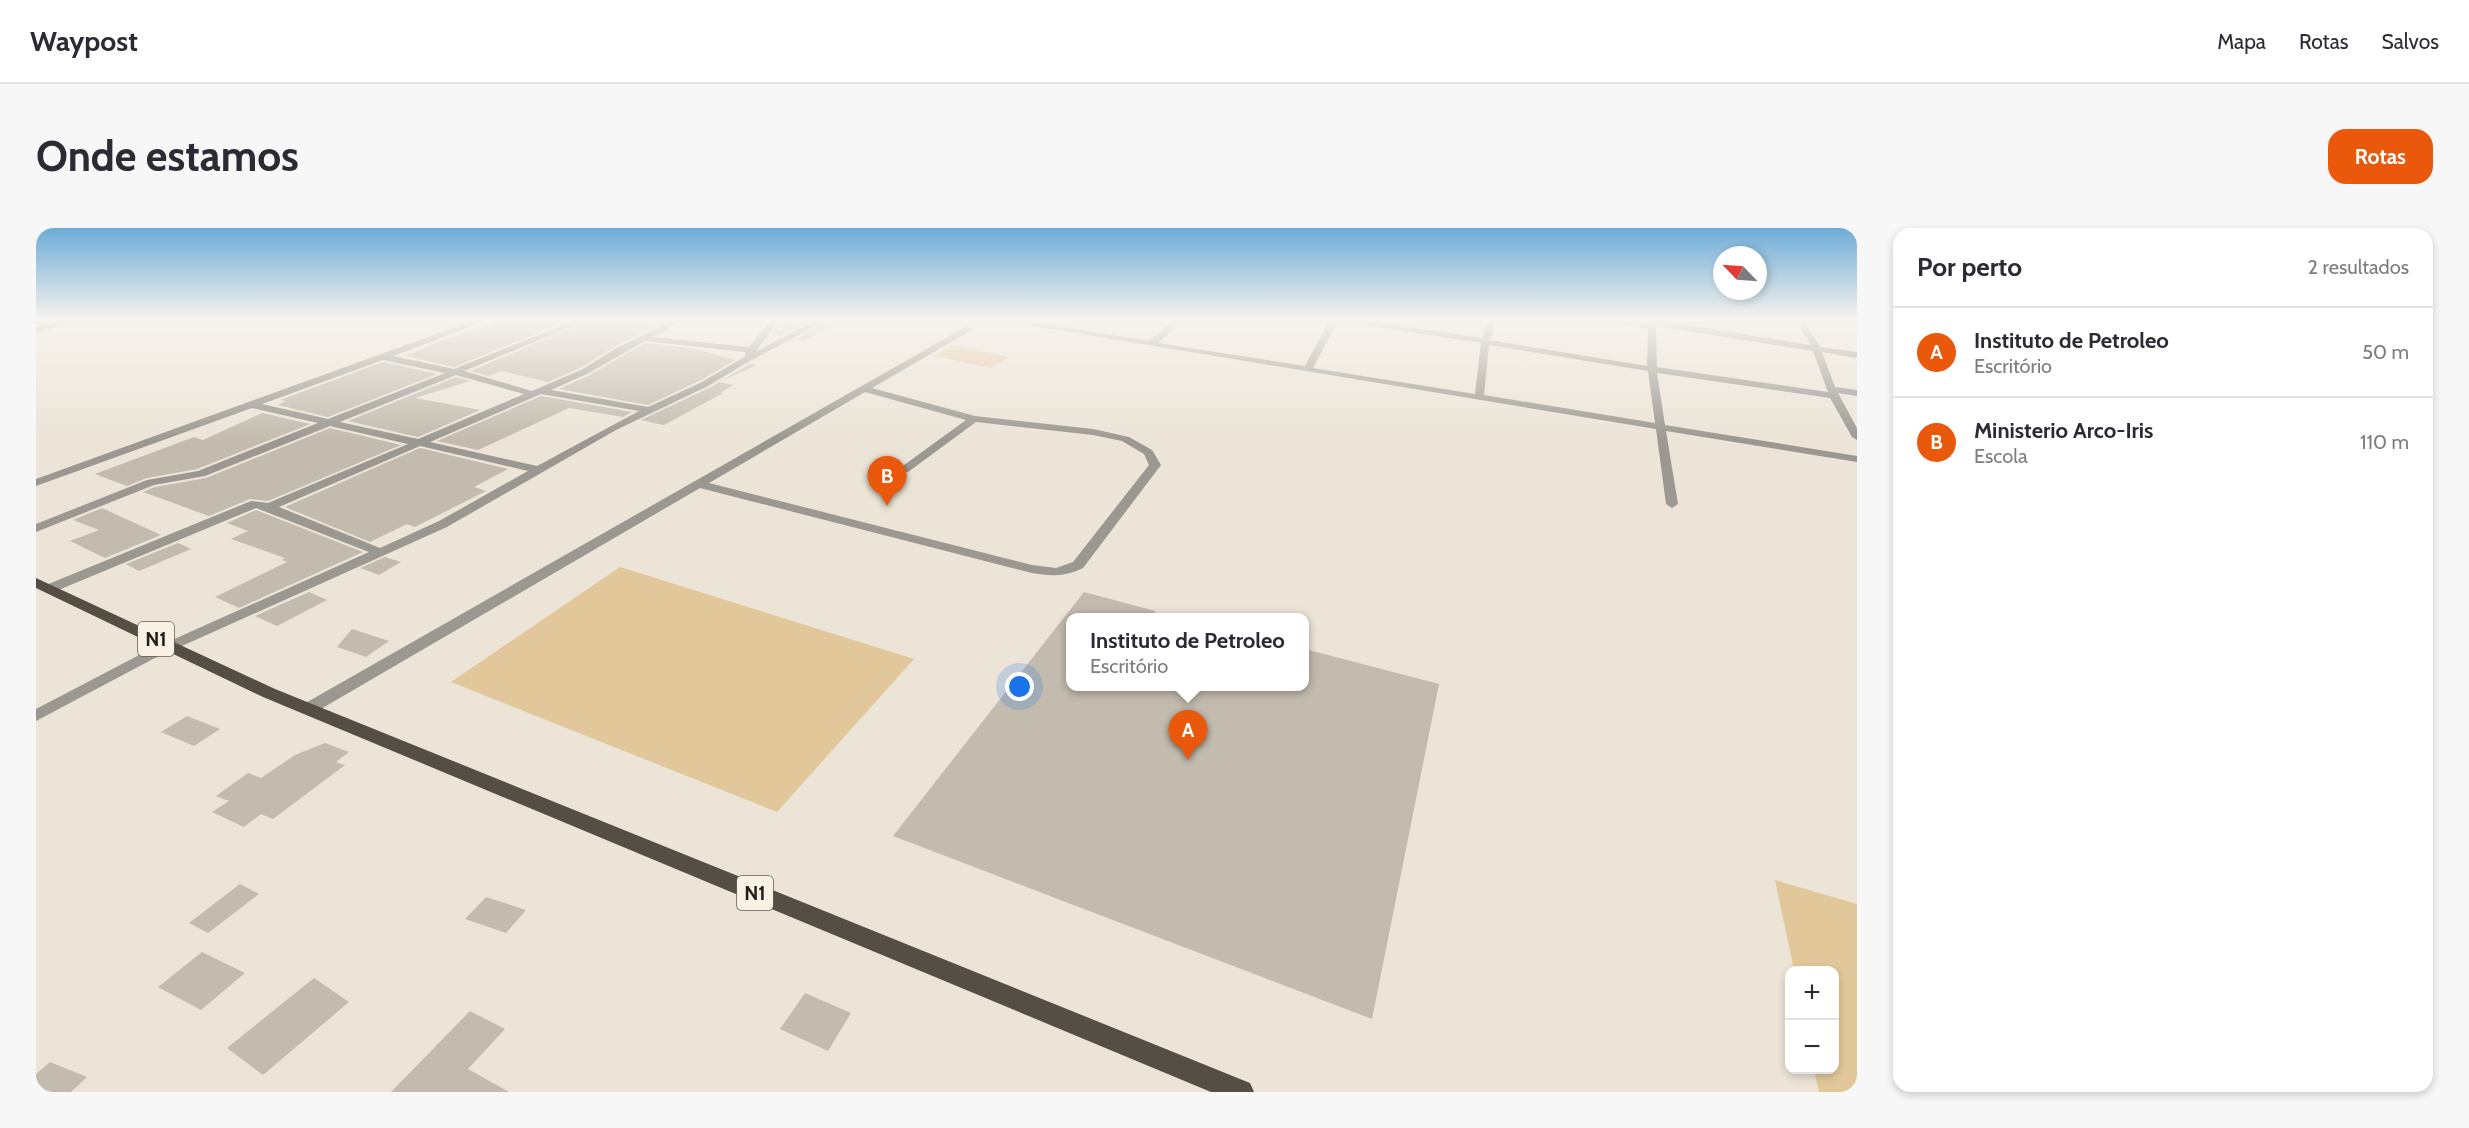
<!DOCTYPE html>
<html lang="pt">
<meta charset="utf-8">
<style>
body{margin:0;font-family:Cabin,sans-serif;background:#f7f7f7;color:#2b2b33}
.controls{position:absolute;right:18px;bottom:18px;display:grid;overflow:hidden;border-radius:12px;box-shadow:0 3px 9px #0003}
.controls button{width:54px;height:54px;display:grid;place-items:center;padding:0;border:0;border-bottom:2px solid #e1e1e2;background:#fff;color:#2b2b33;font:30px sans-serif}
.compass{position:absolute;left:1677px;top:18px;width:54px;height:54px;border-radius:50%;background:#fff;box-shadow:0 3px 9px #0003;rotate:295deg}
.you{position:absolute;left:984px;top:459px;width:21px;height:21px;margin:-15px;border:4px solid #fff;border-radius:50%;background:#1a73e8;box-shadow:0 0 0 9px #1a73e833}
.badge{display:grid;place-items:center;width:39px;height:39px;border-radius:50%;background:#ea580c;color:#fff;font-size:20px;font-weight:700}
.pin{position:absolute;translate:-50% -50px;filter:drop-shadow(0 2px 3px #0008)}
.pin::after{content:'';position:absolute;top:32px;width:21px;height:18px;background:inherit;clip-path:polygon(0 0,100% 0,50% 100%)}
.popup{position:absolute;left:1030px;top:385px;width:243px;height:78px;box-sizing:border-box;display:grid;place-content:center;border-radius:12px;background:#fff;filter:drop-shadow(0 2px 4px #0005);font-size:20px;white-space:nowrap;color:#7c7c81}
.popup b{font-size:22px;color:#2b2b33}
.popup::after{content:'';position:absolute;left:50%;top:100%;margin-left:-12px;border:12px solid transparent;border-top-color:#fff}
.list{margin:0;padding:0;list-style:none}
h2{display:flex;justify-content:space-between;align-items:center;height:78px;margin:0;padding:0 24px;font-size:26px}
h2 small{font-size:20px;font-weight:400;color:#7c7c81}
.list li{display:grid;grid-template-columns:39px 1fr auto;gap:18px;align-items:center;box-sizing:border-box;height:90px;padding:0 24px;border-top:2px solid #e1e1e2}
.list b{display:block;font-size:22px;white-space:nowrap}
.list p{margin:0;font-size:20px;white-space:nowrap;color:#7c7c81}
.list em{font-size:20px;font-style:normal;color:#7c7c81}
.map{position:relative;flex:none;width:1821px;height:864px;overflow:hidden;border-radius:18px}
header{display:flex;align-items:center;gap:36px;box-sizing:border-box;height:84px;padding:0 30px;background:#fff;border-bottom:2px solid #e1e1e2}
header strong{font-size:28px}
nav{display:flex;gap:33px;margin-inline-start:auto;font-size:21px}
.intro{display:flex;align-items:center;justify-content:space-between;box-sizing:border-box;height:144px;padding:0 36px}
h1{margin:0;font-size:42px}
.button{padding:15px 27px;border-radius:18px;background:#ea580c;color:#fff;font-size:21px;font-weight:700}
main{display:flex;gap:36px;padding:0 36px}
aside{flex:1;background:#fff;border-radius:18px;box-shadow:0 3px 9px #0003}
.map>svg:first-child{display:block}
</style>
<header>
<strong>Waypost</strong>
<nav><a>Mapa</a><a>Rotas</a><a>Salvos</a></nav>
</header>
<div class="intro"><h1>Onde estamos</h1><a class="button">Rotas</a></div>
<main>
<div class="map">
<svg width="1821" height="864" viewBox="0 0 1821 864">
<rect width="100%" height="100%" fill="#ece4d7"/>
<path fill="#e2c79b" d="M917,117L973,129L955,140L898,128Z
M584,339L878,431L741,584L415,454Z
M1739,652L1821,676V864H1783L1778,842H1798V742H1758Z"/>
<path fill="#c3bbae" d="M456,92H533L418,139L369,128L405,113L456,96Z
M554,92H631L578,119L544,140L512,154L466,143L452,148L435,143Z
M746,92H774L744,108L736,106Z
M793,92H806L768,113L760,111Z
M609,115L660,121L699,132L665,152L612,177L523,161L552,148Z
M347,134L401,146L292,189L242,177L250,173L244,172Z
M714,136L721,137L683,154L697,157L684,165H687L628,197L605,192L673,160Z
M420,149L434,153L379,170L444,182L382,209L312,193Z
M505,168L596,184L587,189L533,180L442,222L401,213Z
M226,185L274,196L161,241L111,250L91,258L59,246L158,209L167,212Z
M294,200L365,217L232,273L214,271L173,288L107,264L119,259L170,250Z
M384,220L472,241L438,259L450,263L379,299L371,296L334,314L249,279Z
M66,280L125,307L69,330L34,313L63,302L37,292Z
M220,282L327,324L203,380L179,369L251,334L246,332L249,330L195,311L212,303L191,295Z
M142,315L155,321L103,343L90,336Z
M349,329L365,334L343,347L324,340Z
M273,364L291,372L241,398L219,388Z
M1048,364L1119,383L1118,390H1035V459H1269V421L1403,456L1336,791L857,608Z
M316,401L353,413L330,429L301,419Z
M151,488L184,501L158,518L125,504Z
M289,515L313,524L300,534L309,537L237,591L225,586L208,599L176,584L193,573L180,568L212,545L225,550L259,527Z
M204,656L223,666L172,705L153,695Z
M450,669L490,682L470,705L429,691Z
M166,724L209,745L165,782L122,759Z
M278,750L313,774L227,847L191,820Z
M769,765L815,785L792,823L744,801Z
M434,783L469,801L432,841L473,864H355Z
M14,834L51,849L35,864H0V846Z"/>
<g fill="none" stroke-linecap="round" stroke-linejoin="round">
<path stroke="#9b9892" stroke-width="5" d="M0,102L36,92"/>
<path fill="#9b9892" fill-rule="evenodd" d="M439,92H452L357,128L418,141L540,92H552L428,143L496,163L545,142L579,121L637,92H648L617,109L713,119L735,92H744L719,124L780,92H791L710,135L672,158L580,202L411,299L117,431L0,493V481L107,425L333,324L220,280L20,363H10L8,360L10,357L215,273L232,275L372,216L294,198L169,248L118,257L0,304V296L111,252L162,243L282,195L216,180L0,258V251ZM609,113L709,124L710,128L666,154L612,179L515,162L551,146ZM347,132L409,145L292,191L226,176ZM420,147L488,166L382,211L304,194ZM505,166L603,183L501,238L394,214ZM384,218L492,243L403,293L344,320L243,279Z
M962,92H984L1113,113L1138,92H1147L1122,115L1269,138L1291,97L1274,92H1325L1446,110L1452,92H1460L1454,112L1611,138L1612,101L1577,92L1612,96V92H1620L1775,117L1760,92H1768L1784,119L1821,124V130L1786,124L1799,159L1821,162V168L1802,165L1821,200V212L1816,209L1794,170L1621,145L1629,197L1821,228V234L1630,203L1642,276L1636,280L1630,276L1620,201ZM1302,93L1445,115L1439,166L1277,140ZM1620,98L1777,123L1792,164L1621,139ZM1453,117L1612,143L1619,195L1448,167Z
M931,98L935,101L934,103L836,160L939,188L1057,201L1093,209L1116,222L1125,237L1047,340C1030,349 1014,348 996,345L664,260L278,485L272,486L264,481L266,477ZM829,164L930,192L864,240V244H872L940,194L1057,207L1086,213L1108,226L1113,237L1037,334L1020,340L996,337L673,255Z"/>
<path fill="#544e44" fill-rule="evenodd" d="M0,350L239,461L1214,855L1218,864H1175L227,469L0,360Z"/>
</g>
<linearGradient id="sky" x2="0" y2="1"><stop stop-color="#6eacd8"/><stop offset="0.43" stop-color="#f6f3ed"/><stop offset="1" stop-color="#f6f3ed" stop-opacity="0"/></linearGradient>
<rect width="1821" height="213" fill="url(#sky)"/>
<g text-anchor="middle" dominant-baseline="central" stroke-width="6" stroke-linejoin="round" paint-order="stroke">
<g fill="#f9f1e4" stroke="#625e57" stroke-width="1.5">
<rect x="102" y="394" width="36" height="34" rx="4.5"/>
<rect x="701" y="648" width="36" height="34" rx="4.5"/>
</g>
<g font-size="20" font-weight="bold" fill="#221f1b">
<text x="120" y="411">N1</text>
<text x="719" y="665">N1</text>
</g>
</g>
</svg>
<div class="controls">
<button>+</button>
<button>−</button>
</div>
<svg class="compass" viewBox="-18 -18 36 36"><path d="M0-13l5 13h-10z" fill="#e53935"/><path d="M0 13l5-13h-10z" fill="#7c7c81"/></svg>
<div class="you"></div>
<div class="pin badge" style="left:1152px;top:532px">A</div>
<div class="popup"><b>Instituto de Petroleo</b>Escritório</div>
<div class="pin badge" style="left:851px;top:278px">B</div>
</div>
<aside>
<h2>Por perto<small>2 resultados</small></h2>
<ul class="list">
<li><span class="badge">A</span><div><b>Instituto de Petroleo</b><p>Escritório</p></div><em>50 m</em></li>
<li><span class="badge">B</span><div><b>Ministerio Arco-Iris</b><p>Escola</p></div><em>110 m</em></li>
</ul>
</aside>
</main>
